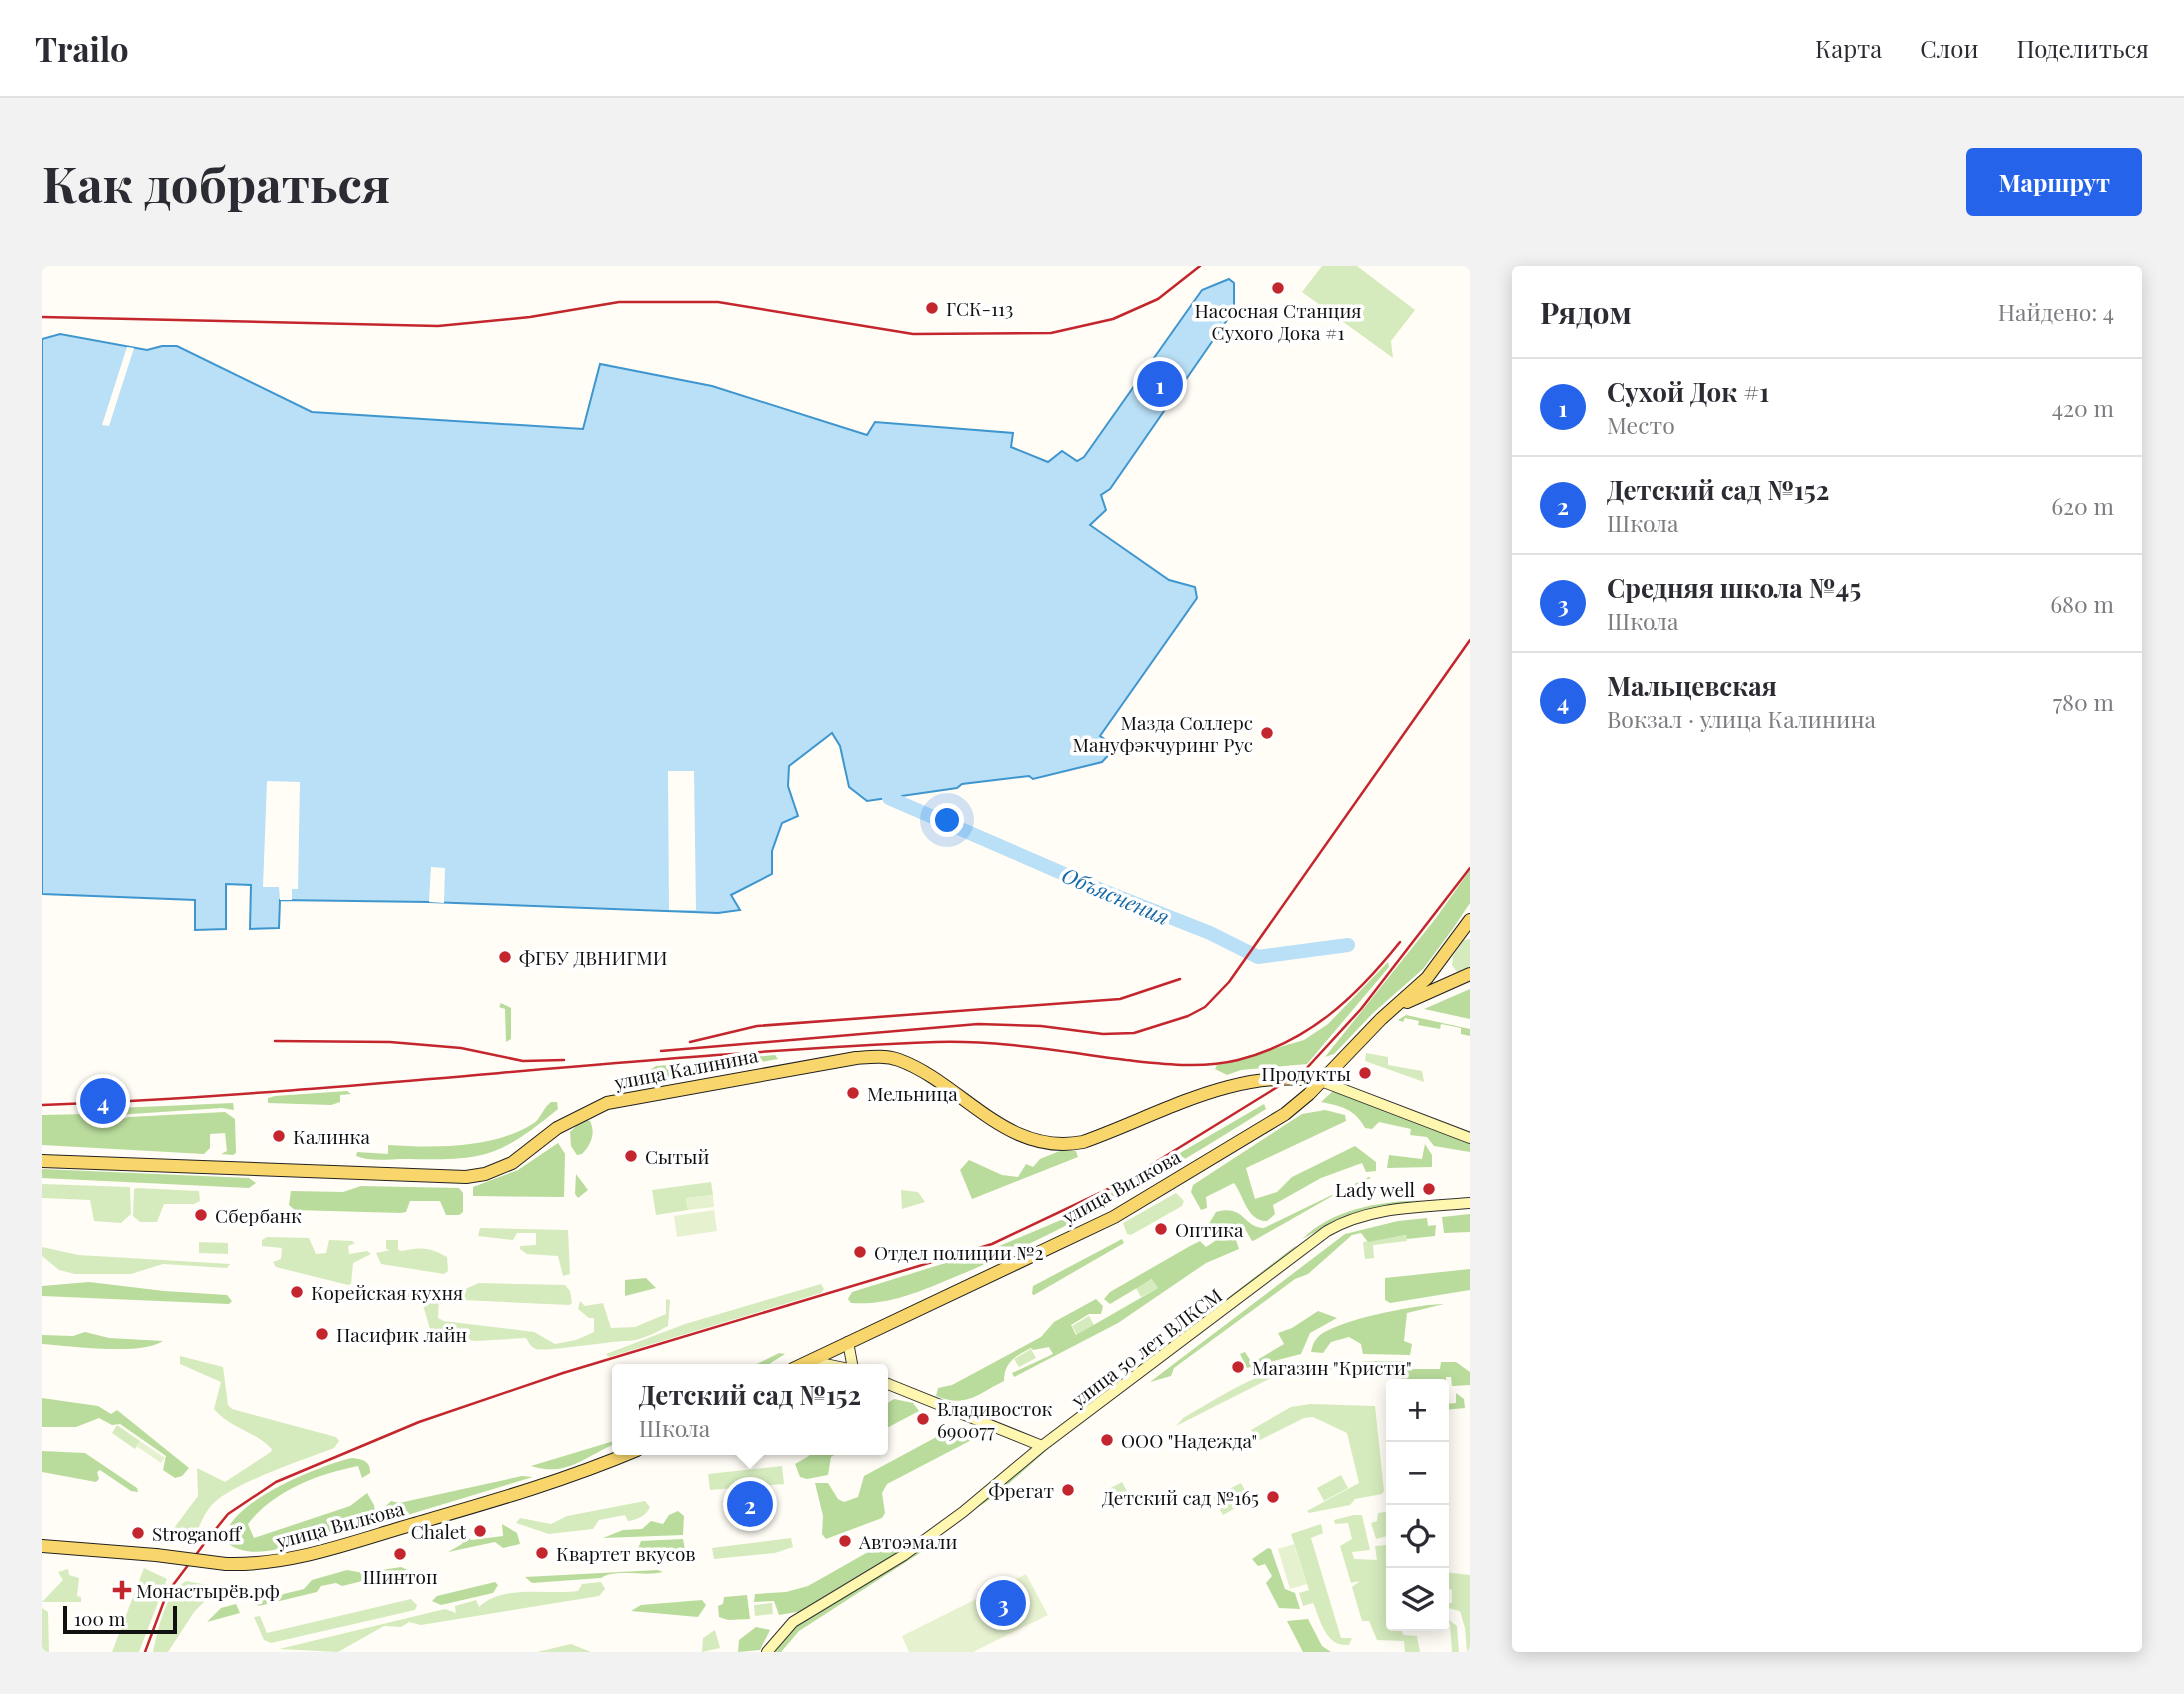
<!DOCTYPE html>
<html lang="ru">
<meta charset="utf-8">
<style>
body{margin:0;font-family:"Playfair Display",serif;background:#f2f2f3;color:#2b2b33}
.controls{position:absolute;right:21px;bottom:21px;display:grid;overflow:hidden;border-radius:7px;box-shadow:0 4px 18px #0003}
.controls button{width:63px;height:63px;display:grid;place-items:center;padding:0;border:0;border-bottom:2px solid #e1e1e2;background:#fff;color:#2b2b33;font:35px sans-serif}
.scale{position:absolute;left:21px;bottom:18px;width:114px;box-sizing:border-box;padding-left:7px;border:4px solid #111;border-top:0;font-size:19px;line-height:24px;white-space:nowrap;color:#111;-webkit-text-stroke:5px #fff;paint-order:stroke}
.you{position:absolute;left:906px;top:555px;width:24px;height:24px;margin:-18px;border:5px solid #fff;border-radius:50%;background:#1a73e8;box-shadow:0 0 0 10px #1a73e833}
.badge{display:grid;place-items:center;width:46px;height:46px;border-radius:50%;background:#2563eb;color:#fff;font-size:23px;font-weight:700}
.pin{position:absolute;translate:-50% -50%;border:4px solid #fff;box-shadow:0 2px 7px #0006}
.popup{position:absolute;left:570px;top:1098px;width:276px;height:91px;box-sizing:border-box;display:grid;place-content:center;border-radius:7px;background:#fff;filter:drop-shadow(0 2px 5px #0005);font-size:23px;white-space:nowrap;color:#7c7c81}
.popup b{font-size:26px;color:#2b2b33}
.popup::after{content:'';position:absolute;left:50%;top:100%;margin-left:-14px;border:14px solid transparent;border-top-color:#fff}
.list{margin:0;padding:0;list-style:none}
h2{display:flex;justify-content:space-between;align-items:center;height:91px;margin:0;padding:0 28px;font-size:30px}
h2 small{font-size:23px;font-weight:400;color:#7c7c81}
.list li{display:grid;grid-template-columns:46px 1fr auto;gap:21px;align-items:center;box-sizing:border-box;height:98px;padding:0 28px;border-top:2px solid #e1e1e2}
.list b{display:block;font-size:26px;white-space:nowrap}
.list p{margin:0;font-size:23px;white-space:nowrap;color:#7c7c81}
.list em{font-size:23px;font-style:normal;color:#7c7c81}
.icon{flex:none;width:38px;height:38px;fill:none;stroke:currentColor;stroke-width:2;stroke-linecap:round;stroke-linejoin:round}
.map{position:relative;flex:none;width:1428px;height:1386px;overflow:hidden;border-radius:7px}
header{display:flex;align-items:center;gap:42px;box-sizing:border-box;height:98px;padding:0 35px;background:#fff;border-bottom:2px solid #e1e1e2}
header strong{font-size:33px}
nav{display:flex;gap:38px;margin-inline-start:auto;font-size:24px}
.intro{display:flex;align-items:center;justify-content:space-between;box-sizing:border-box;height:168px;padding:0 42px}
h1{margin:0;font-size:49px}
.button{padding:18px 32px;border-radius:7px;background:#2563eb;color:#fff;font-size:24px;font-weight:700}
main{display:flex;gap:42px;padding:0 42px}
aside{flex:1;background:#fff;border-radius:7px;box-shadow:0 4px 18px #0003}
.map>svg:first-child{display:block}
</style>
<header>
<strong>Trailo</strong>
<nav><a>Карта</a><a>Слои</a><a>Поделиться</a></nav>
</header>
<div class="intro"><h1>Как добраться</h1><a class="button">Маршрут</a></div>
<main>
<div class="map">
<svg width="1428" height="1386" viewBox="0 0 1428 1386">
<rect width="100%" height="100%" fill="#fffdf5"/>
<path fill="#d5ebbd" d="M1280,0H1315L1373,44L1349,75L1351,92L1260,26Z
M1428,673V703L1415,706L1410,699L1411,690L1422,674Z
M1324,787L1346,791V799L1380,805L1382,816L1323,795Z
M669,916L671,929L644,932L646,944L614,949L610,924Z
M0,918L88,921L89,948L79,957L52,955L48,934L0,932Z
M95,922L157,925L158,935L152,938H122L115,956H98L91,950L92,923Z
M859,924L876,926L883,936L860,943Z
M1134,927L1142,935L1140,940L1089,969L1085,968L1081,957Z
M438,962L526,964L528,1008L521,1010L516,990L485,988L478,983V980L494,979V967H475L471,974L436,970Z
M1365,969V975L1331,979L1332,992L1323,993L1321,976Z
M225,971L267,972L274,988L284,987L287,974L310,975L313,977L306,980L307,988L325,985L329,988L311,997L309,1018L306,1019L234,1001L231,996L239,993L240,982L220,980V974Z
M344,974H356V984L360,985C378,981 387,981 405,991L406,1005L402,1008L339,998L334,987L348,984L344,983Z
M157,976L186,977V988L157,987Z
M0,981L36,989L188,998L185,1002L121,998L89,1008H33L17,1004L0,990Z
M1111,1013L1116,1022L1099,1031L1094,1022Z
M437,1017L523,1019L528,1025L530,1037L527,1039L420,1034L421,1024Z
M779,1018L782,1023L779,1027L567,1091L564,1088L643,1058Z
M321,1022L393,1031L397,1033L396,1052L402,1055L492,1066L513,1078L534,1074L552,1066V1052H547L536,1043L538,1035L543,1040L561,1037L569,1062L593,1061L624,1048V1033L628,1034L626,1060C615,1066 598,1075 585,1075C569,1075 504,1086 494,1083C488,1081 487,1076 484,1072L434,1075L390,1070L381,1039L377,1036Z
M1047,1050L1052,1059L1035,1069L1030,1060Z
M989,1083L994,1092L977,1101L972,1093Z
M138,1090L181,1101L186,1139L190,1143L294,1171L297,1175L292,1182C261,1194 197,1215 174,1235C158,1249 159,1265 147,1274L135,1272L132,1262L156,1230L155,1202L183,1216L229,1186L230,1183C213,1165 189,1163 172,1143L179,1116L138,1098Z
M1264,1097L1331,1101L1338,1105L1258,1103L1239,1107L1134,1160L1141,1152C1180,1130 1219,1103 1264,1097Z
M1268,1138L1333,1140L1342,1225L1340,1228L1313,1233L1308,1239L1267,1247L1265,1245L1317,1217L1305,1167L1271,1151L1262,1152L1216,1175L1209,1164L1249,1141Z
M75,1159L98,1175L93,1183L70,1167Z
M740,1200L742,1218L668,1224L666,1208Z
M1299,1209L1306,1222L1282,1235L1275,1222Z
M1080,1216L1086,1227L1067,1237L1061,1226Z
M1199,1217L1208,1234L1181,1249L1171,1231Z
M603,1235L608,1241C605,1249 595,1254 586,1255L583,1249L557,1254L551,1263L507,1268L474,1257L478,1252L509,1258L525,1250Z
M1349,1245L1345,1270L1334,1273L1329,1257L1335,1255L1336,1247Z
M1312,1249H1320L1328,1284L1310,1286L1312,1293L1335,1294L1333,1280L1345,1279L1349,1301V1360H1356L1362,1369L1375,1370L1378,1386H1363L1362,1375L1335,1374L1327,1355H1320L1310,1321L1318,1315L1309,1317L1298,1280L1310,1273L1306,1257L1293,1258L1292,1254Z
M1279,1258L1281,1267L1269,1272L1299,1372H1310L1307,1379C1283,1381 1279,1355 1271,1337L1261,1340L1257,1327L1267,1324L1249,1268Z
M749,1272L751,1281L733,1287L672,1293L670,1282Z
M102,1302L125,1313L97,1386H70Z
M26,1303L27,1309L37,1312L35,1330L39,1331V1336H0L21,1314L16,1306Z
M1402,1306L1428,1309V1386H1425L1423,1362L1418,1345L1402,1341V1337H1410V1324L1402,1321Z
M144,1315L166,1319L170,1328L152,1346L126,1386H111C116,1363 123,1328 144,1315Z
M559,1316L563,1323L557,1330L379,1359L367,1356L359,1361L342,1360L296,1386L237,1383L403,1343L414,1347L413,1340L434,1334L437,1341C460,1318 505,1329 536,1325L540,1318Z
M369,1333L375,1339L373,1344L229,1377L222,1374L212,1351L218,1350L225,1367Z
M730,1337L731,1348L713,1350L712,1339Z
M0,1342L6,1346L7,1386H0Z
M1404,1352L1415,1360L1417,1386H1410L1408,1357L1404,1356Z
M673,1364L678,1382L660,1386L661,1372Z
M529,1378L549,1386H495Z"/>
<path fill="#b9dc9c" d="M1428,604V637L1410,664L1381,703L1331,747L1292,788L1283,791L1394,652Z
M1346,696L1347,701L1265,798L1199,804L1185,809L1173,803L1175,799L1262,774L1286,758Z
M1428,723V753L1382,743Z
M459,737L469,742V773L464,776L463,743L457,741Z
M1364,749L1428,763V770L1419,768V762L1399,758L1398,763L1376,759L1377,755L1363,752L1361,756L1356,754Z
M733,789L736,793L616,814L611,812L608,804L614,800Z
M305,825L309,828L298,829V836L289,839L226,837V832L233,830Z
M1291,825L1428,876V886L1392,880L1385,871L1368,869L1369,863L1337,856L1330,863L1323,862C1313,843 1299,840 1279,836Z
M509,836H515L516,843C454,894 440,894 362,893C347,893 328,896 314,890L315,886L346,888V879C391,882 452,883 492,857C499,852 501,842 509,836Z
M191,837L192,844L180,842L74,849L76,842Z
M1222,838L1224,843C1127,904 1027,964 920,1008C883,1023 850,1040 809,1037L806,1033L810,1026L955,981L1033,948Z
M1283,844L1303,849L1304,855L1204,902L1213,933L1235,926L1250,911L1313,880L1334,896V905L1324,906L1320,897L1279,912L1231,939L1233,948L1225,955C1205,956 1201,928 1192,917L1164,931L1165,942L1159,944L1149,926L1151,919L1260,848Z
M183,846L193,853L194,887L191,889L179,888L185,885L183,867L168,868V882L162,888L0,879V849L45,848L57,859L87,851Z
M542,853L548,855C554,867 549,879 540,888L535,889L529,880L528,866Z
M516,877L523,888L522,931L431,930V921L476,904Z
M1383,878L1390,889V901L1345,902L1347,889L1380,893Z
M1020,884L1034,885L1036,891L930,933L918,904L927,894L960,909L976,911L984,898L991,901L998,893Z
M0,903L207,912L214,917L207,922L0,912Z
M534,908L546,924L536,932L533,928Z
M1327,911L1329,912L1292,929L1213,974L1210,975L1203,963L1192,968L1197,983L1164,997L1076,1057L972,1111L970,1107L1011,1088L1007,1081L991,1084L989,1082C973,1090 962,1097 962,1115C934,1129 924,1142 894,1130L896,1122L910,1119L999,1071L1012,1056L1054,1033L1061,1040L1059,1048H1047L1029,1059L1034,1069L1116,1022L1110,1013L1068,1038L1062,1033L1068,1026L1148,980L1158,975L1164,981L1173,975L1165,961L1174,946C1203,938 1201,962 1222,962Z
M319,920L417,922L421,927V946L417,949H404L398,935H368L364,946L359,947L253,944L247,939L249,925L301,926Z
M1378,934L1308,948L1260,973C1291,943 1336,936 1378,934Z
M1428,948V966L1402,967L1400,951Z
M1385,952L1386,960L1394,959L1393,970L1365,973L1364,969L1326,976L1319,967L1310,969L1266,1008L1253,1013L1132,1102L1129,1110L1108,1116L1303,968L1356,955Z
M1080,973L1082,977L992,1029L990,1028L991,1020Z
M1255,980L1099,1100H1097L1252,981Z
M1428,1003V1024L1348,1037L1343,1034V1012Z
M604,1012L614,1022L583,1030V1014Z
M47,1016L122,1025L185,1029L190,1035L187,1038L0,1030V1020Z
M1402,1038L1365,1047L1362,1075L1370,1078L1368,1089L1321,1088L1319,1078L1307,1071L1289,1076L1281,1087L1269,1086C1270,1080 1272,1075 1276,1071C1293,1054 1377,1038 1402,1038Z
M1276,1045L1295,1052L1268,1067L1259,1088L1205,1102L1198,1088L1203,1086L1210,1097L1242,1078L1236,1067L1250,1062Z
M43,1066L67,1072L121,1075C100,1090 28,1080 0,1078V1069L31,1070Z
M737,1087L743,1088L719,1103H705Z
M1319,1095H1368L1369,1103H1398L1399,1096H1414L1428,1106V1119L1410,1120L1409,1111H1404V1120L1364,1118L1349,1102Z
M1414,1127L1422,1133L1423,1142L1402,1144V1138L1414,1137Z
M0,1132L56,1140L69,1148L75,1144L147,1202L140,1210L133,1212L121,1204L124,1190L78,1158L70,1159L57,1152L34,1161H0Z
M852,1133L871,1137L877,1145L841,1164V1140Z
M913,1161H931L943,1167L845,1218L840,1227L843,1247L840,1252L784,1273L780,1268L781,1250L773,1217H786L796,1233L802,1236L816,1231L822,1210Z
M575,1174V1177C544,1189 526,1212 489,1200Z
M1006,1183L953,1230L930,1245L1001,1184Z
M768,1184H801L789,1191L786,1209L765,1213L758,1211L753,1198L767,1190Z
M0,1185L43,1187L95,1222L96,1226L89,1225L58,1204L55,1206L57,1213L54,1216L0,1206Z
M310,1192C320,1193 329,1195 328,1207L320,1212L316,1200C276,1208 231,1225 206,1258L212,1272L308,1240L325,1227L332,1239L334,1257C322,1261 312,1259 301,1262C271,1269 215,1302 184,1276C177,1239 281,1198 310,1192Z
M480,1210L491,1211L352,1253L344,1252L340,1244L349,1235L357,1237Z
M636,1245L642,1250L641,1269L561,1272L581,1264L600,1263L609,1255L621,1258L627,1249Z
M460,1258L475,1267L478,1278L461,1282L453,1276L406,1286L420,1278L421,1266L429,1274L461,1270Z
M641,1273L645,1294L634,1292L632,1298L598,1290L595,1285L599,1275Z
M849,1273L857,1279V1288L760,1345L737,1349L732,1335L712,1336L713,1328L744,1326L766,1320Z
M1226,1282L1229,1283L1243,1323L1253,1327L1258,1343L1237,1342L1224,1317L1230,1310L1223,1298L1216,1300L1210,1293Z
M878,1284L881,1285L757,1365L739,1386H733L754,1360Z
M359,1301L366,1304L300,1320L294,1317L279,1320L275,1326L217,1340L212,1337L213,1335L262,1323L270,1314L305,1304L321,1307Z
M616,1304L621,1306C601,1311 574,1302 559,1312L490,1317L483,1311Z
M453,1316L456,1319L451,1327L399,1339L390,1335L395,1330Z
M705,1329L708,1353L686,1354L677,1351L676,1340L681,1338L682,1331Z
M660,1334L664,1339L656,1351L589,1345L599,1339Z
M194,1338L198,1347L165,1356L179,1342Z
M1266,1353L1280,1380L1289,1386H1261L1245,1355Z
M714,1361L728,1364L718,1384L696,1386L697,1374Z"/>
<path fill="#e6f2cf" d="M671,929L672,941L646,944L644,932Z
M672,944L675,965L635,971L632,950Z
M98,1175L123,1192L119,1197L94,1180Z
M1252,1278L1265,1318L1248,1323L1236,1283Z
M984,1308L1006,1349L931,1386H867L860,1370Z"/>
<path fill="#b9e0f7" stroke="#3f96cf" stroke-width="2" d="M1187,13L1192,17V44L1068,223L1059,229L1064,244L1048,259L1127,314L1153,321L1155,332L1058,470L1074,481L1060,496L991,513L987,510L920,518L915,522L825,535L807,521L798,480L790,467L747,500L746,520L756,550L740,557L730,585V608L689,629L698,644L676,647L387,636L238,634L237,662L208,663L209,619L184,618V663L153,664V634L0,628V73L18,68L105,84L120,80H135L270,146L541,163L558,98L670,120L825,169L833,156L971,167L969,181L1006,196L1020,185L1035,195L1042,191L1160,24Z"/>
<path fill="#fffdf5" d="M85,81L92,82L67,160L60,159Z
M626,505H652L654,644H627Z
M225,515L258,516L256,623H250V634H238L237,621H221Z
M389,601L403,602L402,637L387,636Z"/>
<g fill="none" stroke-linecap="round" stroke-linejoin="round">
<path stroke="#b9e0f7" stroke-width="14" d="M847,532L1059,624L1168,667L1216,691L1306,679"/>
<defs>
<path id="secondary" d="M1279,815L1428,872
M806,1076L811,1103
M773,1092L783,1098L807,1103
M841,1116L1000,1180
M725,1386L751,1356L862,1289L921,1246L1000,1180L1285,965C1328,940 1380,941 1428,937"/>
<path id="primary" d="M1365,736L1428,708
M0,895L424,911L443,908L470,897L515,862L565,837L814,792C828,791 843,789 857,794C920,817 964,891 1041,876C1120,848 1193,801 1279,815
M751,1103L1072,951L1243,848L1267,828L1339,753L1385,712L1428,654
M0,1280L114,1289
M184,1298C249,1300 310,1276 372,1258C448,1236 522,1215 595,1184"/>
</defs>
<use href="#secondary" stroke="#333" stroke-width="12"/>
<use href="#primary" stroke="#222" stroke-width="14"/>
<use href="#secondary" stroke="#fff6b0" stroke-width="10"/>
<use href="#primary" stroke="#f9d66b" stroke-width="12"/>
<path stroke="#c4262e" stroke-width="2.5" d="M0,51L396,60L488,51L577,36H676L871,68L1009,67L1071,53L1116,33L1158,0
M233,775L348,776L419,782L481,795L522,794
M648,776L715,760L1078,733L1138,713
M619,785L936,758L999,760L1061,768L1092,767L1146,750L1163,741L1187,716L1428,374
M0,839C299,828 596,788 894,776C957,774 1022,786 1084,794C1122,798 1159,803 1196,794C1267,776 1314,731 1358,676
M103,1386L125,1327L165,1274L186,1248L234,1216L377,1156L521,1107L950,978L1083,915L1263,804L1319,743L1428,602"/>
<defs>
<path id="primary-bridge" d="M114,1289L184,1298"/>
</defs>
<use href="#primary-bridge" stroke="#222" stroke-width="14" stroke-linecap="butt"/>
<use href="#primary-bridge" stroke="#f9d66b" stroke-width="12"/>
</g>
<g fill="#c4262e" stroke="#fff" stroke-width="2.5">
<circle cx="1236" cy="22" r="7"/>
<circle cx="890" cy="42" r="7"/>
<circle cx="1225" cy="467" r="7"/>
<circle cx="463" cy="691" r="7"/>
<circle cx="1323" cy="807" r="7"/>
<circle cx="811" cy="827" r="7"/>
<circle cx="237" cy="870" r="7"/>
<circle cx="589" cy="890" r="7"/>
<circle cx="1387" cy="923" r="7"/>
<circle cx="159" cy="949" r="7"/>
<circle cx="1119" cy="963" r="7"/>
<circle cx="818" cy="986" r="7"/>
<circle cx="255" cy="1026" r="7"/>
<circle cx="280" cy="1068" r="7"/>
<circle cx="1196" cy="1101" r="7"/>
<circle cx="881" cy="1153" r="7"/>
<circle cx="1065" cy="1174" r="7"/>
<circle cx="1026" cy="1224" r="7"/>
<circle cx="1231" cy="1231" r="7"/>
<circle cx="438" cy="1265" r="7"/>
<circle cx="96" cy="1267" r="7"/>
<circle cx="803" cy="1275" r="7"/>
<circle cx="500" cy="1287" r="7"/>
<circle cx="358" cy="1288" r="7"/>
<path d="M76.5 1313.5h7v7h7v7h-7v7h-7v-7h-7v-7h7z"/>
</g>
<g text-anchor="middle" dominant-baseline="central" stroke-width="7" stroke-linejoin="round" paint-order="stroke">
<g font-size="19" fill="#111" stroke="#fff" text-anchor="start">
<text x="904" y="42">ГСК-113</text>
<text x="1236" y="44" text-anchor="middle">Насосная Станция<tspan x="1236" dy="22">Сухого Дока #1</tspan></text>
<text x="1211" y="456" text-anchor="end">Мазда Соллерс<tspan x="1211" dy="22">Мануфэкчуринг Рус</tspan></text>
<text x="477" y="691">ФГБУ ДВНИГМИ</text>
<text x="1309" y="807" text-anchor="end">Продукты</text>
<text x="825" y="827">Мельница</text>
<text x="251" y="870">Калинка</text>
<text x="603" y="890">Сытый</text>
<text x="1373" y="923" text-anchor="end">Lady well</text>
<text x="173" y="949">Сбербанк</text>
<text x="1133" y="963">Оптика</text>
<text x="832" y="986">Отдел полиции №2</text>
<text x="269" y="1026">Корейская кухня</text>
<text x="294" y="1068">Пасифик лайн</text>
<text x="1210" y="1101">Магазин "Кристи"</text>
<text x="895" y="1142">Владивосток<tspan x="895" dy="22">690077</tspan></text>
<text x="1079" y="1174">ООО "Надежда"</text>
<text x="1012" y="1224" text-anchor="end">Фрегат</text>
<text x="1217" y="1231" text-anchor="end">Детский сад №165</text>
<text x="424" y="1265" text-anchor="end">Chalet</text>
<text x="110" y="1267">Stroganoff</text>
<text x="817" y="1275">Автоэмали</text>
<text x="514" y="1287">Квартет вкусов</text>
<text x="358" y="1310" text-anchor="middle">Шинтоп</text>
<text x="94" y="1324">Монастырёв.рф</text>
</g>
<g font-size="19" fill="#111" stroke="#fff">
<text transform="translate(644 802) rotate(-11)">улица Калинина</text>
<text transform="translate(1079 920) rotate(-29)">улица Вилкова</text>
<text transform="translate(1104 1081) rotate(-37)">улица 50 лет ВЛКСМ</text>
<text transform="translate(298 1258) rotate(-15)">улица Вилкова</text>
</g>
<g font-size="21" font-style="italic" fill="#1768a6" stroke="#fff">
<text transform="translate(1074 629) rotate(23)">Объяснения</text>
</g>
</g>
</svg>
<div class="controls">
<button>+</button>
<button>−</button>
<button><svg class="icon" aria-label="locate" viewBox="0 0 24 24"><circle cx="12" cy="12" r="6"/><path d="M12 2v4M12 18v4M2 12h4M18 12h4"/></svg></button>
<button><svg class="icon" aria-label="layers" viewBox="0 0 24 24"><path d="M12 4l9 5-9 5-9-5zM3 14l9 5 9-5"/></svg></button>
</div>
<div class="scale">100 m</div>
<div class="you"></div>
<div class="pin badge" style="left:1118px;top:118px">1</div>
<div class="pin badge" style="left:708px;top:1238px">2</div>
<div class="popup"><b>Детский сад №152</b>Школа</div>
<div class="pin badge" style="left:961px;top:1337px">3</div>
<div class="pin badge" style="left:61px;top:835px">4</div>
</div>
<aside>
<h2>Рядом<small>Найдено: 4</small></h2>
<ul class="list">
<li><span class="badge">1</span><div><b>Сухой Док #1</b><p>Место</p></div><em>420 m</em></li>
<li><span class="badge">2</span><div><b>Детский сад №152</b><p>Школа</p></div><em>620 m</em></li>
<li><span class="badge">3</span><div><b>Средняя школа №45</b><p>Школа</p></div><em>680 m</em></li>
<li><span class="badge">4</span><div><b>Мальцевская</b><p>Вокзал · улица Калинина</p></div><em>780 m</em></li>
</ul>
</aside>
</main>
